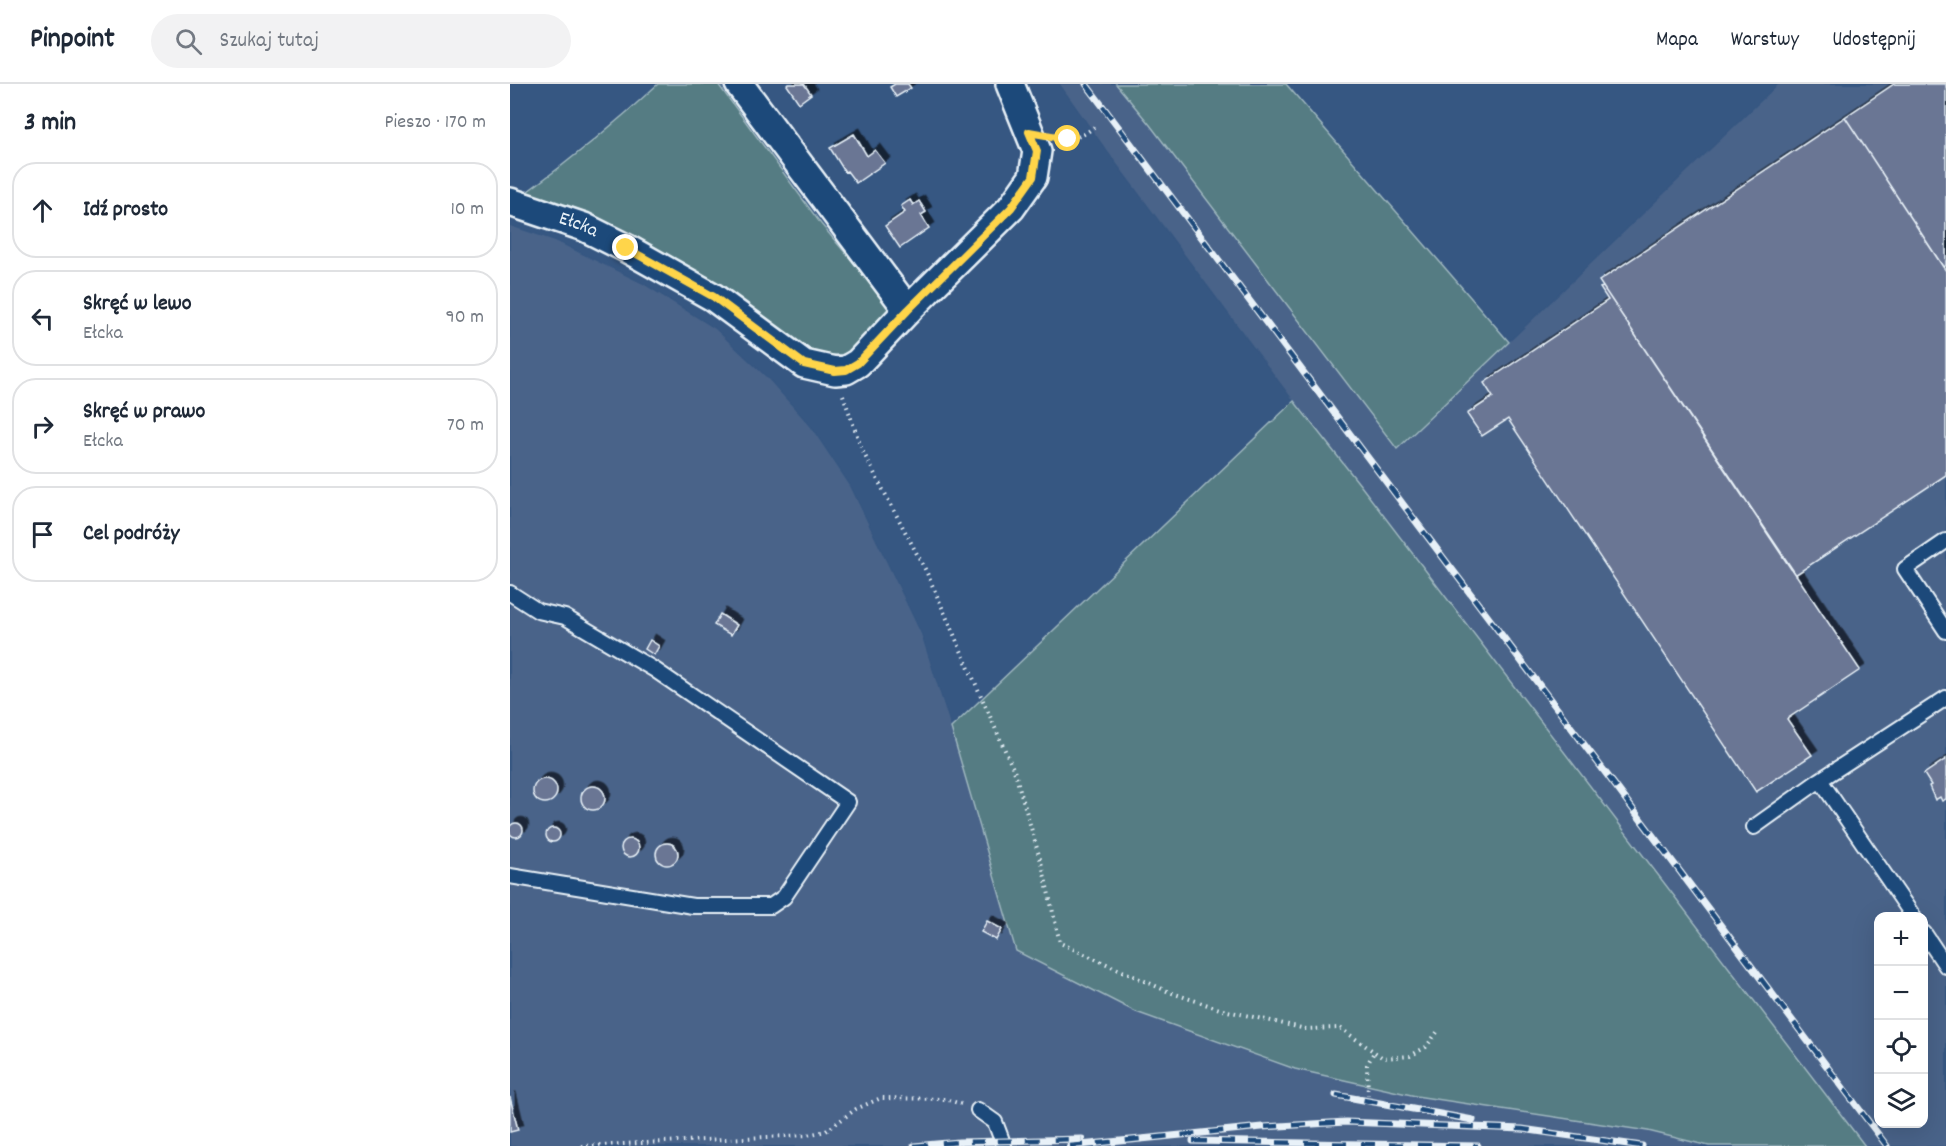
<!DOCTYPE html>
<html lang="pl">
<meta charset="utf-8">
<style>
body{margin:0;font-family:Dekko,sans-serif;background:#f2f2f3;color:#1f2937}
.controls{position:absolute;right:18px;bottom:18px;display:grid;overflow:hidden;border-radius:12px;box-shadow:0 6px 24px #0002}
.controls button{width:54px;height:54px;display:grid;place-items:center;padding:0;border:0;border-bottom:2px solid #e0e1e3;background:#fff;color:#1f2937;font:30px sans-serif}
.stop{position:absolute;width:18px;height:18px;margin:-14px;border:4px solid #ffd54a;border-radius:50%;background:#fff}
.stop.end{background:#ffd54a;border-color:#fff;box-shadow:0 2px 6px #0008}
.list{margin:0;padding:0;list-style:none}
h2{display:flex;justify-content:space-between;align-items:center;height:78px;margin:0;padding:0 24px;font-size:26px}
h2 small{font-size:20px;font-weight:400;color:#747a83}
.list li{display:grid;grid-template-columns:39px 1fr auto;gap:18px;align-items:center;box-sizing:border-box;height:96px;margin:0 12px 12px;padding:0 12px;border:2px solid #e0e1e3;border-radius:24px}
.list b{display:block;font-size:22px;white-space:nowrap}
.list p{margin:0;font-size:20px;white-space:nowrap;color:#747a83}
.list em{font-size:20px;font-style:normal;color:#747a83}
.icon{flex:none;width:33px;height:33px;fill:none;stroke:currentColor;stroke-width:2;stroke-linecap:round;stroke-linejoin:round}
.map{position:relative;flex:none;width:1436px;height:1062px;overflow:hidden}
header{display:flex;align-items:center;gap:36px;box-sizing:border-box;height:84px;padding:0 30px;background:#fff;border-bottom:2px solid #e0e1e3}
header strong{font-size:28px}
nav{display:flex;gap:33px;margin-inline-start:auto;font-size:21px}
.search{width:420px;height:54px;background:#f2f2f3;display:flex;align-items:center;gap:15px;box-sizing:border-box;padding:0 21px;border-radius:33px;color:#747a83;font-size:22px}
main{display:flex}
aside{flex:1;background:#fff}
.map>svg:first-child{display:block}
</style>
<header>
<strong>Pinpoint</strong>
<div class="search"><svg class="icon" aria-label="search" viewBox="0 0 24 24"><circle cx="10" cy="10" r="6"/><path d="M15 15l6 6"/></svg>Szukaj tutaj</div>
<nav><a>Mapa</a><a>Warstwy</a><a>Udostępnij</a></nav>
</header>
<main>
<aside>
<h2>3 min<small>Pieszo · 170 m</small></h2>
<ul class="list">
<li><svg class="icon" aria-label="ahead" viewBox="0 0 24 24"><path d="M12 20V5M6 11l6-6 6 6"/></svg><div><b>Idź prosto</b></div><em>10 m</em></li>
<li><svg class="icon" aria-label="left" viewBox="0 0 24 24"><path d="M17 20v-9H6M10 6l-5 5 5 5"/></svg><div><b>Skręć w lewo</b><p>Ełcka</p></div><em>90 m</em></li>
<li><svg class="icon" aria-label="right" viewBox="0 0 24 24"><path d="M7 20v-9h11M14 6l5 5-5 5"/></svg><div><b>Skręć w prawo</b><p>Ełcka</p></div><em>70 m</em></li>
<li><svg class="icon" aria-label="arrive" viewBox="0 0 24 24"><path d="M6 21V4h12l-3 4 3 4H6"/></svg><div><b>Cel podróży</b></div></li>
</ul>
</aside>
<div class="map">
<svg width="1436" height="1062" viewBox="0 0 1436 1062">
<defs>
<filter id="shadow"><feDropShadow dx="5.5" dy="-5.5" stdDeviation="0" flood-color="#0009"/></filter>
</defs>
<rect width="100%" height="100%" fill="#365782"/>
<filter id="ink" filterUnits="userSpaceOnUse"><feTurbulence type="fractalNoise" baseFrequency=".0167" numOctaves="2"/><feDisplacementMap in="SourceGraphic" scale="12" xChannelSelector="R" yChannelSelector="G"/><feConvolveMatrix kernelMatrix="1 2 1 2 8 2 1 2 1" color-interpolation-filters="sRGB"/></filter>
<g filter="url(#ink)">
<path fill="#496389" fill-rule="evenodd" d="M550,0H606L640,41L991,266L1269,0H1436V1062H1352L784,317L596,65ZM1368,832H1414V1040H1368Z
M0,142L45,157L133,200L205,245L256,293L300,342L340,402L411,550L441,644L506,867L1217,1062H0Z"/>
<path fill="#547c83" stroke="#9eb6be" stroke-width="1.5" d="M148,0H208L311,140L380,222C378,234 375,238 367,247C345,272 329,276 298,266L14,110C61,76 105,40 148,0Z
M606,0H776L999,258L887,365L640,41Z
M784,317L851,402L1355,1062H1199L1138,1047L906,1012L785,985L626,928L506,867L441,644Z"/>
<path fill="#6b7694" stroke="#e8f1f8" stroke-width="1.5" filter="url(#shadow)" d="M278,0H294L301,10L289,19L277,1Z
M385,0H398L401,4L386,13L380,3Z
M1384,0H1436V181L1433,183L1335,33Z
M1335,33L1436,187V391L1285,491L1089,197Z
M344,50L357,72L365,66L375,79L346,99L337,87L335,88L320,64Z
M400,116L403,121L409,117L416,128L411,131L419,144L390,164L375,142L395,128L391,122Z
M1093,203L1350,586L1277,635L1302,671L1246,708L998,335L972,352L957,330L983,313L974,299L1098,216L1090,204Z
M210,530L227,541L221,551L204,541Z
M140,556L149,562L144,571L135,565Z
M1436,675V715L1432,717L1430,713L1425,716L1419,702L1421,701L1414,690Z
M23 707a12 12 0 1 1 24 0a12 12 0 1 1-24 0Z
M71 714a12 12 0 1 1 24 0a12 12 0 1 1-24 0Z
M-1 746a7 7 0 1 1 14 0a7 7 0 1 1-14 0Z
M36 751a7 7 0 1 1 14 0a7 7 0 1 1-14 0Z
M111 764a9 9 0 1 1 18 0a9 9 0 1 1-18 0Z
M146 770a11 11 0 1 1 22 0a11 11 0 1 1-22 0Z
M477,837L492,845L486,856L471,848Z
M0,1013L8,1046L0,1048Z"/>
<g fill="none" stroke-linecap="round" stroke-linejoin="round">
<defs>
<path id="lane" d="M1436,457L1395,485L1436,547
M0,509L28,527L55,533L145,586L338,718L274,813L261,822H183L0,792
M1310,696L1403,832
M1244,743L1310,696L1436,614
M1414,849L1436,882
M468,1026L485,1038L494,1062"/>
<g id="street">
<path d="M229,0L398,226"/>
<path id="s1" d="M0,118L74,143L116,164L203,213L294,280L325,287L336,286L348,279L398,226L501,124L523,93L527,67L500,0"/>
</g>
</defs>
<use href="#lane" stroke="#e8f1f8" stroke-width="18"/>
<use href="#street" stroke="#e8f1f8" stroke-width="32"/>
<path stroke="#e8f1f8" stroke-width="4" stroke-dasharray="1.5 4.5" stroke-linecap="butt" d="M550,54C564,56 573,52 584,43
M333,311L352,366L416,487L505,689L533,785L550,859L659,908L713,926L796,945L830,944L873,974L900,972L916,963L928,947
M858,1012L857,981L864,968
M71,1062L297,1051L316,1047L346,1025L371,1014L435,1015L451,1020"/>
<use href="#lane" stroke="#1f4a7a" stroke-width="14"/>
<use href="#street" stroke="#1f4a7a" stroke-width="27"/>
<defs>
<path id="rail" d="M576,0L1377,1062
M826,1011L963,1036
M683,1057L968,1062
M404,1062L449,1058L572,1055
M560,1062L752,1043L836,1038L1012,1045L1132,1062"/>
</defs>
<use href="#rail" stroke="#e8f1f8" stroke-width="7"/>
<use href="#rail" stroke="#1f4a7a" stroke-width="4.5" stroke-dasharray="14" stroke-linecap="butt"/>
</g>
</g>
<g fill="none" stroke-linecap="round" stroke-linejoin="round" filter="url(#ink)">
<path stroke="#ffd54a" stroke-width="8" d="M116,164L204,213L294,280L325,287L336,286L348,279L398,226L501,124L523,93L527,67L519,48L558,55"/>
</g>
<g text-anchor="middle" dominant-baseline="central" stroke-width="4.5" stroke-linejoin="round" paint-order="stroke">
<g font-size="20" fill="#e8f1f8" stroke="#1f4a7a">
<text stroke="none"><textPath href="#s1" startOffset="72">Ełcka</textPath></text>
</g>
</g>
</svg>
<div class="controls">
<button>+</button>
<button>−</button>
<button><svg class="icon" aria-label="locate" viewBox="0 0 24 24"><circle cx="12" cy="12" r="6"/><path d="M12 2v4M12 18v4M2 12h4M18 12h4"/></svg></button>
<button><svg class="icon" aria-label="layers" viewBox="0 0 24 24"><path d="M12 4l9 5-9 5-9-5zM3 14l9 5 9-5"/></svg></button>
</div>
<div class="stop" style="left:558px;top:55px"></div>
<div class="stop end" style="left:116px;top:164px"></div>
</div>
</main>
